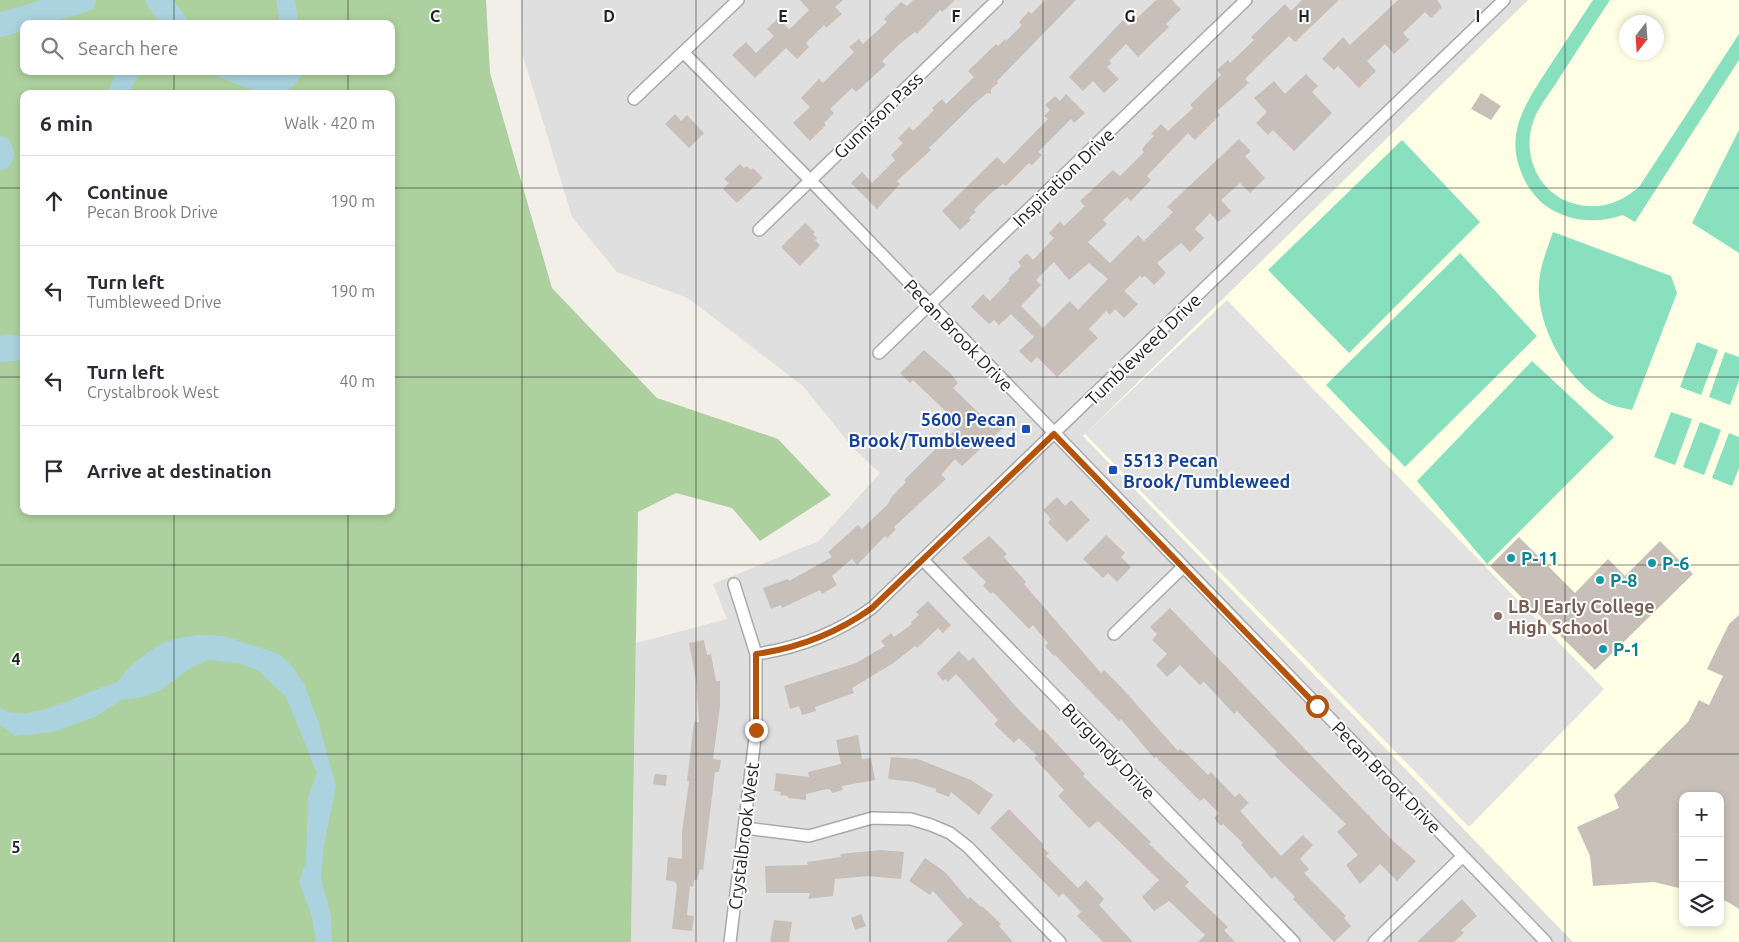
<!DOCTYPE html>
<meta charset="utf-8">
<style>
body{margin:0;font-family:Ubuntu,sans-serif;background:#f2f2f3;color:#2b2b33}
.controls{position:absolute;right:15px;bottom:15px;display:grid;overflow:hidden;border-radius:10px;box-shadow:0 2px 8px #0003}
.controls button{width:45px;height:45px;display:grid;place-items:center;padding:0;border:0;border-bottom:1px solid #e1e1e2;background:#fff;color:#2b2b33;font:25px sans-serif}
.compass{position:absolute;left:1619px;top:15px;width:45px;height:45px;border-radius:50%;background:#fff;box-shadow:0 2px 8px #0003;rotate:197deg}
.stop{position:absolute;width:15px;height:15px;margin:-11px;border:4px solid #b45309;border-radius:50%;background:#fff}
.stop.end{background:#b45309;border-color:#fff;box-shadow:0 1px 5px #0008}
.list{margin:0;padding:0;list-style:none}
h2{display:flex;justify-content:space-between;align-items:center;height:65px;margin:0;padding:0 20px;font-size:21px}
h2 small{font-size:16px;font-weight:400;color:#7c7c81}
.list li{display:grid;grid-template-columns:32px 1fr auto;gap:15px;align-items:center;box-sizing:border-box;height:90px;padding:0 20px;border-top:1px solid #e1e1e2}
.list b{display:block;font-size:19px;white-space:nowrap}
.list p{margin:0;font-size:16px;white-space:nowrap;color:#7c7c81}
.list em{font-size:16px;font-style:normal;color:#7c7c81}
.icon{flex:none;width:28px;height:28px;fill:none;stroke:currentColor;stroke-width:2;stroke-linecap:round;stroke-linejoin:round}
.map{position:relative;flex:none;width:1739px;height:942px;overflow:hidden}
.search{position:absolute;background:#fff;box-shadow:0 2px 8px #0003;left:20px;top:20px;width:375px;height:55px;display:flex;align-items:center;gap:12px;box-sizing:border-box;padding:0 18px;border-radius:10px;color:#7c7c81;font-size:19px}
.panel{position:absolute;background:#fff;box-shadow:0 2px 8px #0003;left:20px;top:90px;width:375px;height:425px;border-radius:10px}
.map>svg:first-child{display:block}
</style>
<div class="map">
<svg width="1739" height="942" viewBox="0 0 1739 942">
<rect width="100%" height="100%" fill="#f2efe9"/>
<path fill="#e0dfdf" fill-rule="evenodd" d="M521,0H1739V942H631L636,643L727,619L713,584L819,541L880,473L853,448L803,386L688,298L617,272L572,217L523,56ZM1626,22H1656V52H1626ZM1683,796H1720V923H1683Z"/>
<path fill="#ffffe5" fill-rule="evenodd" d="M1528,0H1739V942H1573L1083,436ZM1626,22H1656V52H1626ZM1683,796H1720V923H1683Z"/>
<path fill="#add19e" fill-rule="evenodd" d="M0,0H486L490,73L552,288L657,398L778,439L831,495L760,541L732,508L676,493L638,512L631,942H0ZM24,24H391V71H24ZM24,94H391V511H24Z"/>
<path fill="#88e0be" d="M1593,0H1610C1592,27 1575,54 1558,80C1550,93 1539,106 1534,119C1521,153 1537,192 1572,203C1597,211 1619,204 1639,187L1739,34V60L1635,222L1623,215C1597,224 1569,222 1546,206C1534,197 1525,184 1520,169C1505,129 1530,97 1551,64C1565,43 1579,21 1593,0Z
M1739,130V253L1692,223Z
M1402,140L1480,222L1349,353L1268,270Z
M1553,232L1671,276L1677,293L1632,410C1625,408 1616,407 1609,404C1571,385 1542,337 1539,295C1537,273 1546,252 1553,232Z
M1460,253L1537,336L1405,467L1326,385Z
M1697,342L1718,350L1701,395L1680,387Z
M1725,352L1739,357V380L1730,405L1709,397Z
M1532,361L1614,437L1487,564L1417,481Z
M1671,412L1692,419L1675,465L1654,457Z
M1700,422L1721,430L1704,475L1683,467Z
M1729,433L1739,437V468L1732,486L1712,478Z"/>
<path fill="#e2e2e2" d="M1227,300L1604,689L1469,827L1085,434Z"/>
<path fill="#aad3df" d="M276,0H295L298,24H280Z
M117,71H141L128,94H107Z
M204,71H303C288,114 233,81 204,71Z
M10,334L24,337V360L0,362V337Z
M197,635L224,636L279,654L291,665L304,684L319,724L336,786L324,845L321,879L331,916L332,942H316L312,916L299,882L306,862L308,797L317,773L286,697L259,671L239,663L208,660L192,667L159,691L143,697L121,700L95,717L53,732L16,736L0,725V707C25,729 90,688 118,682C127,666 156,644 174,639C181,637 189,637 197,635Z"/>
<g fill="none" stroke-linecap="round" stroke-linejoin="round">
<path stroke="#aad3df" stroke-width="24" d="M158,0L176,24
M0,25L84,0
M0,148L2,154L0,158"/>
</g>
<path fill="#c7bfb8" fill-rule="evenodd" d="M800,0H843L835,7L842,14L826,28L824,25L806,43L809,47L797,59L786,48L755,78L732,55L746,42L756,53L774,36L767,29L778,18L789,29L793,26L809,10Z
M913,0H955L942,12L940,10L917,34L915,32L902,42L882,61L886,65L856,92L852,88L830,109L834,113L824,123L826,125L810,141L793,123L810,107L801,98L819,79L823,83L854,52L849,47L859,39L863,44L887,22L884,19L901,2L907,6Z
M1045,0H1076L997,81L998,83L991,89V94L987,93L974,104L929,148L931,150L897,181L900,184L877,209L851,183L862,172L872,183L895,160L891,155L903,143L898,138L909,127L913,131L934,110L932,108L942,99L946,104L974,77L968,71L996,44L998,46L1005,39L1006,41L1022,25L1019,22L1029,11L1031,14Z
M1156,0H1172L1181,9L1166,24L1169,27L1138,57L1126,44L1109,61L1112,63L1107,67L1119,79L1104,93L1093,81L1083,91L1069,77L1123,20L1129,26Z
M1302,0H1339L1295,42L1289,36L1264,60L1245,79L1249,83L1217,111L1220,115L1195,140L1188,133L1147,176L1151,180L1131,201L1127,197L1103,220L1107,224L1088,242L1110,263L1138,235L1144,241L1173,212L1167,207L1239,139L1251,151L1245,156L1265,178L1250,193L1240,183L1221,200L1231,211L1218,222L1210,213L1195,229L1204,238L1190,252L1181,243L1157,263L1166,273L1154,285L1145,276L1142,278L1140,276L1124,291L1138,304L1124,318L1115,309L1110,315L1106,311L1089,329L1098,338L1057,377L1037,357L1031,363L1019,351L1034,337L1011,314L999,325L994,320L989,324L971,307L983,294L990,301L1010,280L1008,279L1021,266L1018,262L1027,253L1033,260L1054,238L1049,233L1060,221L1064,226L1085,206L1080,201L1113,170L1120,176L1144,152L1142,150L1145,145L1154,136L1151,134L1161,124L1168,131L1193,108L1190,105L1221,75L1217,70L1228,60L1230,63L1254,40L1251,37L1285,4L1291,11ZM1054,262L1069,280L1089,263L1108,279L1078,310L1070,301L1043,328L1021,306L1041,285L1036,280Z
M1398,0H1437L1442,7L1431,18L1425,12L1403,33L1409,40L1394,54L1385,44L1367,61L1376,71L1359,88L1338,66L1334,70L1322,59L1343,37L1350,45Z
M1306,74L1318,86L1312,92L1332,113L1294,151L1273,130L1268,135L1256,123L1267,112L1254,98L1274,81L1285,94Z
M1481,93L1501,106L1491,120L1471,109Z
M1066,94L1085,113L1074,123L1071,119L1038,152L1042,155L1032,165L1029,163L1006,186L1003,184L990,194L974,210L976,212L969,218L971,220L960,230L942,211L997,157L1004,164L1048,119L1044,116L1050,110L1045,105L1055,96L1060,101Z
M675,114L681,121L687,115L704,133L689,148L665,124Z
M740,164L744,168L747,166L751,170L753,168L763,178L737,203L723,189L729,183L724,179Z
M805,223L815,232L813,234L817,238L815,240L820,245L800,266L781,247Z
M924,350L951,374L958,383L953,388L986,420L991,414L1004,427L962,466L955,459L941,475L946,479L894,527L896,529L887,538L885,536L857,565L852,559L832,576L837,585L822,594L820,590L782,608L781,605L771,609L763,588L788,579L789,581L832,557L828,552L858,525L862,529L888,504L892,496L906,482L904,480L960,425L913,380L910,383L900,373Z
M1057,497L1065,506L1071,500L1090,520L1067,542L1048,523L1051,519L1043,510Z
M1106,535L1125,553L1121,557L1131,567L1117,582L1108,573L1103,578L1083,559Z
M989,536L1007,554L1004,557L1026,582L1024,584L1101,673L1104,670L1121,687L1178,751L1180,749L1187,754L1208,775L1211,772L1235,797L1239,793L1249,803L1240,811L1281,856L1303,835L1313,845L1300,859L1309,869L1304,873L1346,916L1344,918L1351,926L1334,942L1293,899L1295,897L1275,876L1272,879L1241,845L1243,843L1223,824L1221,826L1214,818L1219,813L1204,798L1200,801L1156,757L1154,758L1121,719L1119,721L1055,655L1054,656L1045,646L1048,643L1033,625L1029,629L993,592L991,594L983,586L986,582L962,558Z
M1519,537L1575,593L1608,559L1625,576L1660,541L1693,574L1595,670L1490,566Z
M928,601L951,625L943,633L938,628L917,648L915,646L892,664L852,688L854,693L815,707L816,711L802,715L799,706L790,709L784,686L856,663L885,646L881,641L891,633L894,637L912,624L911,622L919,615L916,612Z
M1170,608L1393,841L1416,861L1397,881L1380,864L1360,884L1346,865L1358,855L1337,832L1346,824L1274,755L1277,752L1237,711L1234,714L1204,682L1200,685L1180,665L1167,677L1156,665L1167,654L1152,640L1157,634L1150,627Z
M1739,615V909L1728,902L1720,899V796H1683V889L1654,882L1593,886L1590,856L1577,827L1619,808L1614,795L1688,722L1699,700L1709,705L1723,676L1707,669L1729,624Z
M704,640L707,655L711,654L716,681H720V707L713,759L721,760L719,772H715L703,870L700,869L697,880H694L693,887L690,886L687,915L694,916L692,931L672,929L677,885L675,882L666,880L668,857L682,859V833L689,781H687L694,722H699L696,679L689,643Z
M959,651L969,661L973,657L1018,709L1040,731L1043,729L1085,774L1083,776L1151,842L1149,844L1189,882L1185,886L1228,927L1224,930L1235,942H1198L1205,935L1169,901L1154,911L1142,897L1159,880L1098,821L1089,828L1058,796L1064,790L1034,758L1037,756L1019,738L1014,743L994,724L998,720L956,674L948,682L945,679L943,681L937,673Z
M858,735L862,759L871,758L875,780L842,786L843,790L832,793L831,790L827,789L806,794V800L788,798V796L780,795L781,792L774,791L776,773L809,777L808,772L841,764L836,740Z
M891,757L918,759L971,780L993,795L979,815L951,792L949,797L936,792V789L914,782L888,779Z
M655,774L667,775L666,786L653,784Z
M1009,809L1044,845L1042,847L1049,853L1046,856L1078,888L1086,880L1104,899L1099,905L1133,942H1103L1077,916L1081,912L1063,893L1059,897L990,828Z
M881,850L904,852L901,879L868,876L835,879L833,896L808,899L810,893H766L765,866L808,865L807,862L841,857L840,854Z
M925,858L945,872L968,899L970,897L981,907L982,906L1001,924L999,926L1013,942H946L963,924L933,891L930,895L909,881Z
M1462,899L1477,916L1461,930L1464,933L1454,942H1417Z
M861,914L866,926L855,930L851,918Z
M774,920L792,922L789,942H770Z"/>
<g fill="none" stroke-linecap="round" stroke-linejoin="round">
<defs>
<path id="street" d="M684,53L811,181L1546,942
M634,99L738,0
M759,230L997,0
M879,353L1246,0
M924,561L1294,942
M1114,634L1183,567
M756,654C799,648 837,633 872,608L1504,0
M745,828L809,836L872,818L911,819L931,825L950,833L968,847L1060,942
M730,942L756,730V654L734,584
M1374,942L1463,856"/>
</defs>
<use href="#street" stroke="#a9a9a9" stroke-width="14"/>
<use href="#street" stroke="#fff" stroke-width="11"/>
</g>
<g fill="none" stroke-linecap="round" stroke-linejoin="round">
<path stroke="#b45309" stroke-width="6" d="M756,730V654C799,648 837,633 872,608L1054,434L1317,706"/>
</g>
<path fill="none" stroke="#222" stroke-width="1" stroke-opacity="0.55" d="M174,0V24M348,0V24M522,0V942M696,0V942M870,0V942M1043,0V942M1217,0V942M1391,0V942M1565,0V942M174,71V94M348,71V94M0,188H24M391,188H1739M0,377H24M391,377H1739M174,511V942M348,511V942M0,565H1739M0,754H1739"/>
<g fill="#1a4fb4" stroke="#fff" stroke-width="2">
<rect x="1021" y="424" width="10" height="10" rx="2.5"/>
<rect x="1108" y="465" width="10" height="10" rx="2.5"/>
</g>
<g fill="#0f9aa8" stroke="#fff" stroke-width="2">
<circle cx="1511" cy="558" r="5"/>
<circle cx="1652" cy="563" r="5"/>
<circle cx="1600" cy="580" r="5"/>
<circle cx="1603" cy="649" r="5"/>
</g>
<circle fill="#8d6e63" stroke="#fff" stroke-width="2" cx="1498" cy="616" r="5"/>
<g text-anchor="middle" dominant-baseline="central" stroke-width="4" stroke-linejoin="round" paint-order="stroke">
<g font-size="18" fill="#222" stroke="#fff">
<text transform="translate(878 115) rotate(-44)">Gunnison Pass</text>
<text transform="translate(1063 177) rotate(-44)">Inspiration Drive</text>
<text transform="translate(959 335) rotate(46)">Pecan Brook Drive</text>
<text transform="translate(1143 349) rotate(-44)">Tumbleweed Drive</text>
<text transform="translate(1109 751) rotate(46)">Burgundy Drive</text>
<text transform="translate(1387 777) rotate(46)">Pecan Brook Drive</text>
<text transform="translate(743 836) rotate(-83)">Crystalbrook West</text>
</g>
<g font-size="18" font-weight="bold" fill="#164399" stroke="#fff" text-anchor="end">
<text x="1016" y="419">5600 Pecan<tspan x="1016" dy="21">Brook/Tumbleweed</tspan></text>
<text x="1123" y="460" text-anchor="start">5513 Pecan<tspan x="1123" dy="21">Brook/Tumbleweed</tspan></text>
</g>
<g font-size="18" font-weight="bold" fill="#0d838f" stroke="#fff" text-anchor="start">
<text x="1521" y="558">P-11</text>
<text x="1662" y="563">P-6</text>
<text x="1610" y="580">P-8</text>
<text x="1613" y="649">P-1</text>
</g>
<g font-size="18" font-weight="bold" fill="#785e54" stroke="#fff" text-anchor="start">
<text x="1508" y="606">LBJ Early College<tspan x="1508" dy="21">High School</tspan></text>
</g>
</g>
<g font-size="16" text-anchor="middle" font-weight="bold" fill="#222" stroke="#fff" stroke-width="4" stroke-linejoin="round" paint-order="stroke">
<text x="435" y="22">C</text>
<text x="609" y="22">D</text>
<text x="783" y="22">E</text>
<text x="956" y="22">F</text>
<text x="1130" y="22">G</text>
<text x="1304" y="22">H</text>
<text x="1478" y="22">I</text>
<text x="16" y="665">4</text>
<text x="16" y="853">5</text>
</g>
</svg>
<div class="controls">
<button>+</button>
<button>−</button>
<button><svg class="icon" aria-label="layers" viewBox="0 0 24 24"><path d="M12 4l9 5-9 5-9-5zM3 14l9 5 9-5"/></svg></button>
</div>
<svg class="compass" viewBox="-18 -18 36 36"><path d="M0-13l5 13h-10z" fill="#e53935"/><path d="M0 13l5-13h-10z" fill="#7c7c81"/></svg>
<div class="stop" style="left:1317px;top:706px"></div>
<div class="stop end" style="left:756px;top:730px"></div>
<div class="search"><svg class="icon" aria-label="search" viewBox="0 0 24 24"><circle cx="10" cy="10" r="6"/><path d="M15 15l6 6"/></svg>Search here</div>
<section class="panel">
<h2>6 min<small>Walk · 420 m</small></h2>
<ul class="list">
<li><svg class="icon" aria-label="ahead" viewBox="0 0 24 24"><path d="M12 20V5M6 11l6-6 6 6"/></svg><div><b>Continue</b><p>Pecan Brook Drive</p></div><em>190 m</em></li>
<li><svg class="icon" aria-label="left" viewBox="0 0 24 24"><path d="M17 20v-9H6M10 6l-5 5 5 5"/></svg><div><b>Turn left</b><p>Tumbleweed Drive</p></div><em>190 m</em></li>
<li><svg class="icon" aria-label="left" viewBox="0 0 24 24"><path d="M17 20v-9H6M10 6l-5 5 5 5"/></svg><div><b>Turn left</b><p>Crystalbrook West</p></div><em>40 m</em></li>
<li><svg class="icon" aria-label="arrive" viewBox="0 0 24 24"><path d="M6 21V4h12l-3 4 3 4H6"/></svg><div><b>Arrive at destination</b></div></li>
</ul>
</section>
</div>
